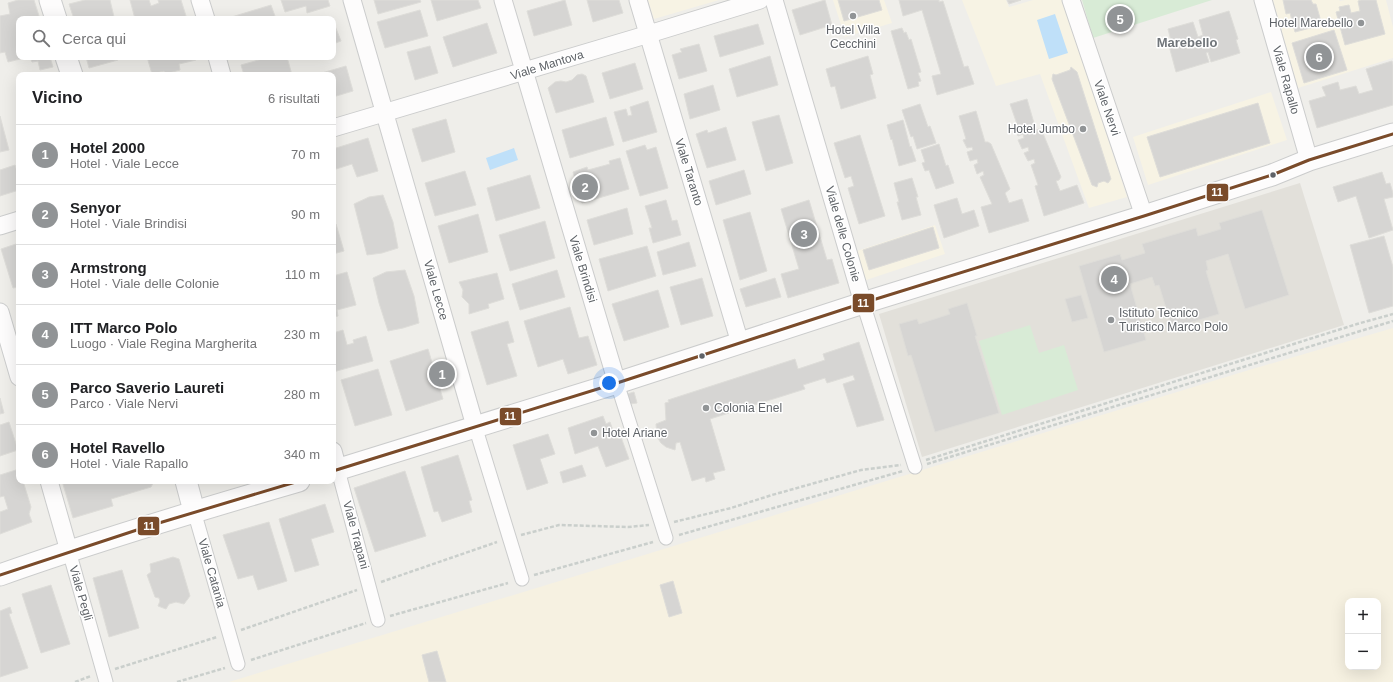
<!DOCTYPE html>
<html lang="it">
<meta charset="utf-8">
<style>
body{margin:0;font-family:Helvetica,sans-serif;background:#f6f6f6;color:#202124}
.controls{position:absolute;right:12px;bottom:12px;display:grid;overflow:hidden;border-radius:8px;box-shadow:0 4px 16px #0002}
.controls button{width:36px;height:36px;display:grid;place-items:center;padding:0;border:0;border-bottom:1px solid #e0e0e0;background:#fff;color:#202124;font:20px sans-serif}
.you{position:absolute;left:609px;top:383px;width:14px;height:14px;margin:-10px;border:3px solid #fff;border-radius:50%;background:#1a73e8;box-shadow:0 0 0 6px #1a73e833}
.badge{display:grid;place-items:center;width:26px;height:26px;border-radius:50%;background:#919496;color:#fff;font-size:13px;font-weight:700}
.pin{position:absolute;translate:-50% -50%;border:2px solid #fff;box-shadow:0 1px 4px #0006}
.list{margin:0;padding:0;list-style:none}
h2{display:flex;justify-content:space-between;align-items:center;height:52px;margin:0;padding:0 16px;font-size:17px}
h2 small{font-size:13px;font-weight:400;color:#757577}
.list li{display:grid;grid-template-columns:26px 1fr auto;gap:12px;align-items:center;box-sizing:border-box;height:60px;padding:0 16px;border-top:1px solid #e0e0e0}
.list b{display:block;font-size:15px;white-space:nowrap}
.list p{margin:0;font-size:13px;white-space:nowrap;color:#757577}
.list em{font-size:13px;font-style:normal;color:#757577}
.icon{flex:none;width:22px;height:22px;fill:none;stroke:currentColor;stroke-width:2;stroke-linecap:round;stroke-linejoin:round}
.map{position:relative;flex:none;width:1393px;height:682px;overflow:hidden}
.search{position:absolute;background:#fff;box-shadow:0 4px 16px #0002;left:16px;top:16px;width:320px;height:44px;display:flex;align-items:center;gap:10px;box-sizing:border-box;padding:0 14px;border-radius:8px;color:#757577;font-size:15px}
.panel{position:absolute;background:#fff;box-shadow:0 4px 16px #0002;left:16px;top:72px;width:320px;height:412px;border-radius:8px}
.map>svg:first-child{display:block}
</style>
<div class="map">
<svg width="1393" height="682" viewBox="0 0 1393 682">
<rect width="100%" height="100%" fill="#efeeea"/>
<path fill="#f7f3e4" d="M648,0H719L654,19Z
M833,0H884L892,23L845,37Z
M962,0H1006L1009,7L1033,0H1062L1127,197L1089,208L1040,74L996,86Z
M1273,0H1339L1340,1L1345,0H1386L1393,27V58L1298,88Z
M1271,92L1287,140L1148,185L1133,137Z
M935,225L945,254L866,280L857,251Z"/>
<path fill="#e2e0da" d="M1300,183L1344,325L922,457L879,314Z"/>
<path fill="#d8ebd6" d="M1082,0H1212L1093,38Z
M1030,325L1039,353L1064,345L1078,390L1002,415L979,341Z"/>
<path fill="#f6f1e1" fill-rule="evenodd" d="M1393,328V682H229L1249,370ZM1348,601H1378V667H1348Z"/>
<path fill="#bfe0f9" d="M1055,14L1068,53L1049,59L1037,20Z
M514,148L518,160L490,170L486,158Z"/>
<path fill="#d6d5d3" stroke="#deddd9" d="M18,0H34L40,19H19V57H28L8,62L5,52L0,53V16L10,14L8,3Z
M85,0H110L114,17L107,19H74L69,4Z
M130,0H149L151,6L159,3L158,0H181L187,19H135Z
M281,0H328L330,6L307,13L306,6L285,12Z
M374,0H420L421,2L378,14Z
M431,0H478L481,8L437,21Z
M565,0L572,25L534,36L527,11Z
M587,0H619L623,13L593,22Z
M825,0L832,25L800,35L792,10Z
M838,0H879L882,10L844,21Z
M899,0H939V2L943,1L964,67L968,66L974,84L937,95L932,76L941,74L922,10L903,16Z
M1007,0H1021L1009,4Z
M1283,0H1311L1313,4H1316L1322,25L1295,32L1290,13L1286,14Z
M1361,0H1376L1385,34L1345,45L1336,12L1340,11L1339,7L1349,5L1351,13L1360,11L1358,1Z
M271,5L276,19H225Z
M420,10L428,36L385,48L377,22Z
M1229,11L1238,39L1236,40L1240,53L1211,62L1208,52L1206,53L1209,62L1176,72L1168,42L1171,41L1168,29L1193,22L1198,37L1203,35L1199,20Z
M333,21L341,41L333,44Z
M487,23L497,53L453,67L443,37Z
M758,24L764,44L720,57L714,36Z
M902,28L904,33L906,32L909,40L911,39L921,72L918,73L921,81L918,82L919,86L908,89L891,31Z
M1334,30L1347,70L1304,83L1292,43Z
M699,44L707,71L679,79L672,55L682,52L680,49Z
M430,46L438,73L415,80L407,52Z
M770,56L778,85L737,97L729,69Z
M868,56L873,74L870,75L876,98L841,109L835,86L831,87L826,69Z
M30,57H50L53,67L40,70L38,61L32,62Z
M86,57H117L118,60L89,68Z
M147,57H195L196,60L179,64L180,70L165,74L164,71L152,74Z
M269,57H287L292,75H244L241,65Z
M1392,61L1393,65V105L1317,128L1309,101L1326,96L1322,87L1338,82L1340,90L1356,86L1359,94L1373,90L1366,69Z
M635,63L643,89L610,99L602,73Z
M346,66L353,91L333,97V75H315Z
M1071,67L1077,72L1111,179L1108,183L1104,181L1098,183L1097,187L1092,185L1052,79L1053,74L1056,75L1070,70Z
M582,74L586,76L594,102L556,113L548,88L555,82L561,81L566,82L572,80L577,75Z
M713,85L720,110L690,119L684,94Z
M1027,99L1036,130L1039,129L1042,131L1061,177L1059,180L1056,181L1060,191L1077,185L1084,203L1044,216L1035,186L1038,185L1031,165L1035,163L1034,159L1028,161L1024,153L1029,151L1028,147L1022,149L1018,140L1024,138L1023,134L1018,136L1015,128L1018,127L1010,104Z
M648,101L657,132L623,142L614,112L626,109L628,116L632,115L630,107Z
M1258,103L1270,143L1160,177L1147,137Z
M920,104L928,127L930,126L936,143L917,149L913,136L911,137L902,110Z
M976,111L985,142H988L991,144L1010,189L1005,193L1009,203L1022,199L1029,221L989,233L981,207L992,204L980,177L984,175L983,171L977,174L974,165L978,163L977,159L970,161L967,152L973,150L972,147L967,148L963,140L966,139L959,116Z
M779,115L793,163L766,171L752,122Z
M0,116L9,150L0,152Z
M606,117L614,145L570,158L562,130Z
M446,119L455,152L422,162L412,129Z
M903,120L910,147L911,146L916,161L899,166L892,139L891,140L887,125Z
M726,127L736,160L707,168L696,134L707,130L708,133Z
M860,135L885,216L859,224L848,188L854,186L851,176L845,178L834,143Z
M368,138L378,171L357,177L352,164L333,170V149Z
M939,144L946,166L948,165L954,183L936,189L929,170L925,171L922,163L925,162L921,150Z
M645,145L647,150L656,147L668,188L640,196L626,151Z
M620,158L629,189L582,203L573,172L587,167L588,170L610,164L609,161Z
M15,165L19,177V190L0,196V170Z
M744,170L751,194L716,205L709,181Z
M465,171L476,205L435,216L425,183Z
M1382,172L1386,184L1390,183L1393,193V197L1384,199L1393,230L1369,238L1356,196L1338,202L1333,187Z
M530,175L540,208L496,221L487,188Z
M912,178L918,197H916L921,215L902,220L897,202H899L894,183Z
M383,195L393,222L398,248L382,253L367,255L354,204L369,197Z
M957,198L962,214L974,210L979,226L944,238L934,205Z
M666,200L672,221L677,220L681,235L653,243L649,228H652L645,206Z
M809,200L827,260L832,259L839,283L788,298L781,274L799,269L781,209Z
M627,208L633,234L594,245L587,220Z
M1262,210L1289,295L1245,309L1228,254L1206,261L1208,270L1206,271L1219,314L1172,328L1159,285L1155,286L1152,277L1130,284L1146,340L1104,352L1079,266L1120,254L1122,260L1145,253L1142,244L1196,228L1198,236L1221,229L1219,223Z
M750,212L767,271L740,280L723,220Z
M478,214L488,252L449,263L438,226Z
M545,221L555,258L510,271L499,235Z
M336,224L344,251L333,254V225Z
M933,227L939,248L869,270L863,250Z
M1384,236L1393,267V306L1369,313L1350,245Z
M689,242L696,266L663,275L657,252Z
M19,243V287L13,288L1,249Z
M647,246L656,276L608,291L599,259Z
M405,270L414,296L419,323L403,328L388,331L379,303L373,278L386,272Z
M557,270L565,297L520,310L512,284Z
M347,272L356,305L337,310L338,316L333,317V276Z
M497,273L504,299L488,304L489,308L469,314V304L462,297L463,290L459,282Z
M702,278L713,316L681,325L670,287Z
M775,278L781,297L746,307L740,289Z
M658,290L669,327L624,341L612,304Z
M1081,295L1088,318L1072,322L1065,299Z
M967,303L977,336H975L999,413L935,432L911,355L908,356L899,324L917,319L919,324L950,314L948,309Z
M570,307L579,338L588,336L597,365L568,374L563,359L538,367L524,321Z
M508,321L514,342L507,344L517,376L487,385L471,332Z
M343,330L347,345L354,343L353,340L366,336L373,361L333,372V333Z
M859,342L884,420L857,427L843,384L855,380L853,375L827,383L825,378L803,385L805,389L710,419L725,470L713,473L715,479L706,482L705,477L692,481L680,442L676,443L675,450L666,447L661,443L657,437L656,424L666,420L665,403L669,402L668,400L795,359L798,369L825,360L823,354Z
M428,349L443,399L406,411L390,361Z
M378,369L392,415L355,426L341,380Z
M634,392L637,403L630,404L627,394Z
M0,398L4,413L0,414Z
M603,416L606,424L610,422L616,439L621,437L629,459L606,467L598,446L575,454L568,428Z
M9,422L18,450L0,456V425Z
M548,434L555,454L540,459L548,483L527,490L513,445Z
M458,455L472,500L469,501L472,512L442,522L438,511L434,512L421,467Z
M582,465L586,476L563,483L560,472Z
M19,469V481H23L31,507L29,514L32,522L0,534V512L8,509L4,496L0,497V475Z
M405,471L426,536L375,552L354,488Z
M62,481H154L151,487L111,499L113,506L73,518Z
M325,504L334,532L311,539L319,565L295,572L279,519Z
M269,522L287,581L258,590L253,575L238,579L223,535Z
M173,557L179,559L190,596L184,604L176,602L169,604L166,609L158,606L160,601L159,598L155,597L147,575L151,572L150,564Z
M122,570L139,628L109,637L93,578Z
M673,581L682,613L669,617L660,585Z
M51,585L70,644L41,653L22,594Z
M10,607L12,613L9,614L28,668L0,677V611Z
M437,651L446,682H429L422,655Z"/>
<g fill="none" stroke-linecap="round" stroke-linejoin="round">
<defs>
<path id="pedestrian" d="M863,303L915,467
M617,383L666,538
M475,426L522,579
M338,470L378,620
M194,511L238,664
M69,551L106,682"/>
<path id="minor" d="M200,0L206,19
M352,0L475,426
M503,0L617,383
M638,0L740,343
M774,0L863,303
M1071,0L1144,216
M1263,0L1309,160
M217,57L222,75
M333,128L649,34L760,0
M0,226L19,220
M0,312L19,377
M333,451L338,470
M49,481L69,551"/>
<path id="tertiary" d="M50,0L56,19
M66,57L72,75
M333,471L617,383L863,303L1144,216L1272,175L1309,160L1393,134
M186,481L194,511
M0,575C98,540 199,510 299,481"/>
</defs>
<use href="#pedestrian" stroke="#cbcccc" stroke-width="15"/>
<use href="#minor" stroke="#cbcccc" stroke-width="19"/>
<use href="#tertiary" stroke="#cbcccc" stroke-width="23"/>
<path stroke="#cacfcc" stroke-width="2.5" stroke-dasharray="4 2" stroke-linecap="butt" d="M926,460L1357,324L1393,314
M927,464L1393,321
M674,522L731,508L772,495L861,470L901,465
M521,535L559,525L628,527L649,525
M679,535L903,471
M534,575L653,542
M381,582L497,542
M390,616L508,583
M241,630L357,590
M251,660L366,623
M115,669L217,637
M75,682L91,676
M177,682L225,668"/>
<use href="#pedestrian" stroke="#fdfcfc" stroke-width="13"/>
<use href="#minor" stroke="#fdfcfc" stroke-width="17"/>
<use href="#tertiary" stroke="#fdfcfc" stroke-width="21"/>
<defs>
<path id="bus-1" d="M333,471L617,383L863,303L1144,216L1272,175L1309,160L1393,134
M0,575L149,526L299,481"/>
</defs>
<use href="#bus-1" stroke="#fff" stroke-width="6"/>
<use href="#bus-1" stroke="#7a4b2a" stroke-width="3"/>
</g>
<g fill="#919496" stroke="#fff" stroke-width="1.5">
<circle cx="853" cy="16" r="4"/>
<circle cx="1361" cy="23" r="4"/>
<circle cx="1083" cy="129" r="4"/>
<circle cx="1111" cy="320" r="4"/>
<circle cx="706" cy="408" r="4"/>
<circle cx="594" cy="433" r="4"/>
</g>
<g fill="#5f6368" stroke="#fff" stroke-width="1.5">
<circle cx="1273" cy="175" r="3.5"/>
<circle cx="702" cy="356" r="3.5"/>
</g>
<g text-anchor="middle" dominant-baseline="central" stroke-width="3" stroke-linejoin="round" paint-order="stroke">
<g font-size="12" fill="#5f6368" stroke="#fff" text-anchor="start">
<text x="1353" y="23" text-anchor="end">Hotel Marebello</text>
<text x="853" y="30" text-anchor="middle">Hotel Villa<tspan x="853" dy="14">Cecchini</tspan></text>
<text x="1075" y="129" text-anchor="end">Hotel Jumbo</text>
<text x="1119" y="313">Istituto Tecnico<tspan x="1119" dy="14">Turistico Marco Polo</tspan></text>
<text x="714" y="408">Colonia Enel</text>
<text x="602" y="433">Hotel Ariane</text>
</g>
<g font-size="12" fill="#5f6368" stroke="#fff">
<text transform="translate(547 65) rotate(-17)">Viale Mantova</text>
<text transform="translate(1286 80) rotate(74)">Viale Rapallo</text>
<text transform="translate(1107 108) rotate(71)">Viale Nervi</text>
<text transform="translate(689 172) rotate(73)">Viale Taranto</text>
<text transform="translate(843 234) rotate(74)">Viale delle Colonie</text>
<text transform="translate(583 269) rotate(73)">Viale Brindisi</text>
<text transform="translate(436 290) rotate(74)">Viale Lecce</text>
<text transform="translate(356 535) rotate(75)">Viale Trapani</text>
<text transform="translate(212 573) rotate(74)">Viale Catania</text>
<text transform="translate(81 593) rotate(74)">Viale Pegli</text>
</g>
<g font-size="13" font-weight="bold" fill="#70757a" stroke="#fff">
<text x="1187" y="42">Marebello</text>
</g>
</g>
<g stroke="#fff" stroke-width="1.5">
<rect x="1206" y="183" width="23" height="19" rx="4" fill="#7a4b2a"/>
<rect x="852" y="293" width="23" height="20" rx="4" fill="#7a4b2a"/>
<rect x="499" y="407" width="23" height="19" rx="4" fill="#7a4b2a"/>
<rect x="137" y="516" width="23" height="20" rx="4" fill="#7a4b2a"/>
</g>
<g font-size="11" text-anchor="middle" font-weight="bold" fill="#fff">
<text x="1217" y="196">11</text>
<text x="863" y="307">11</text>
<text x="510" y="420">11</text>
<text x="149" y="530">11</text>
</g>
</svg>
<div class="controls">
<button>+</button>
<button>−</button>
</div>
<div class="you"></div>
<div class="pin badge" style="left:442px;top:374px">1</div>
<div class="pin badge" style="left:585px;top:187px">2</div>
<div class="pin badge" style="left:804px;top:234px">3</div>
<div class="pin badge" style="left:1114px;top:279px">4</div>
<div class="pin badge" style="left:1120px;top:19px">5</div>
<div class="pin badge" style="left:1319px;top:57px">6</div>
<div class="search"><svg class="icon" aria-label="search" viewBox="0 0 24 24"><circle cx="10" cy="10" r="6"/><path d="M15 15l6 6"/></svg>Cerca qui</div>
<section class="panel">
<h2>Vicino<small>6 risultati</small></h2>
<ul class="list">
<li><span class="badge">1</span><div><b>Hotel 2000</b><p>Hotel · Viale Lecce</p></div><em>70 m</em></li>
<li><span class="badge">2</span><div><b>Senyor</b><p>Hotel · Viale Brindisi</p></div><em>90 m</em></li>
<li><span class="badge">3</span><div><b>Armstrong</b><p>Hotel · Viale delle Colonie</p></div><em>110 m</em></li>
<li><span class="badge">4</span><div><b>ITT Marco Polo</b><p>Luogo · Viale Regina Margherita</p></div><em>230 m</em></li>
<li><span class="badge">5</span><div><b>Parco Saverio Laureti</b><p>Parco · Viale Nervi</p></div><em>280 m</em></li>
<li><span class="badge">6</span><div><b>Hotel Ravello</b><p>Hotel · Viale Rapallo</p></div><em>340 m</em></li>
</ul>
</section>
</div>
